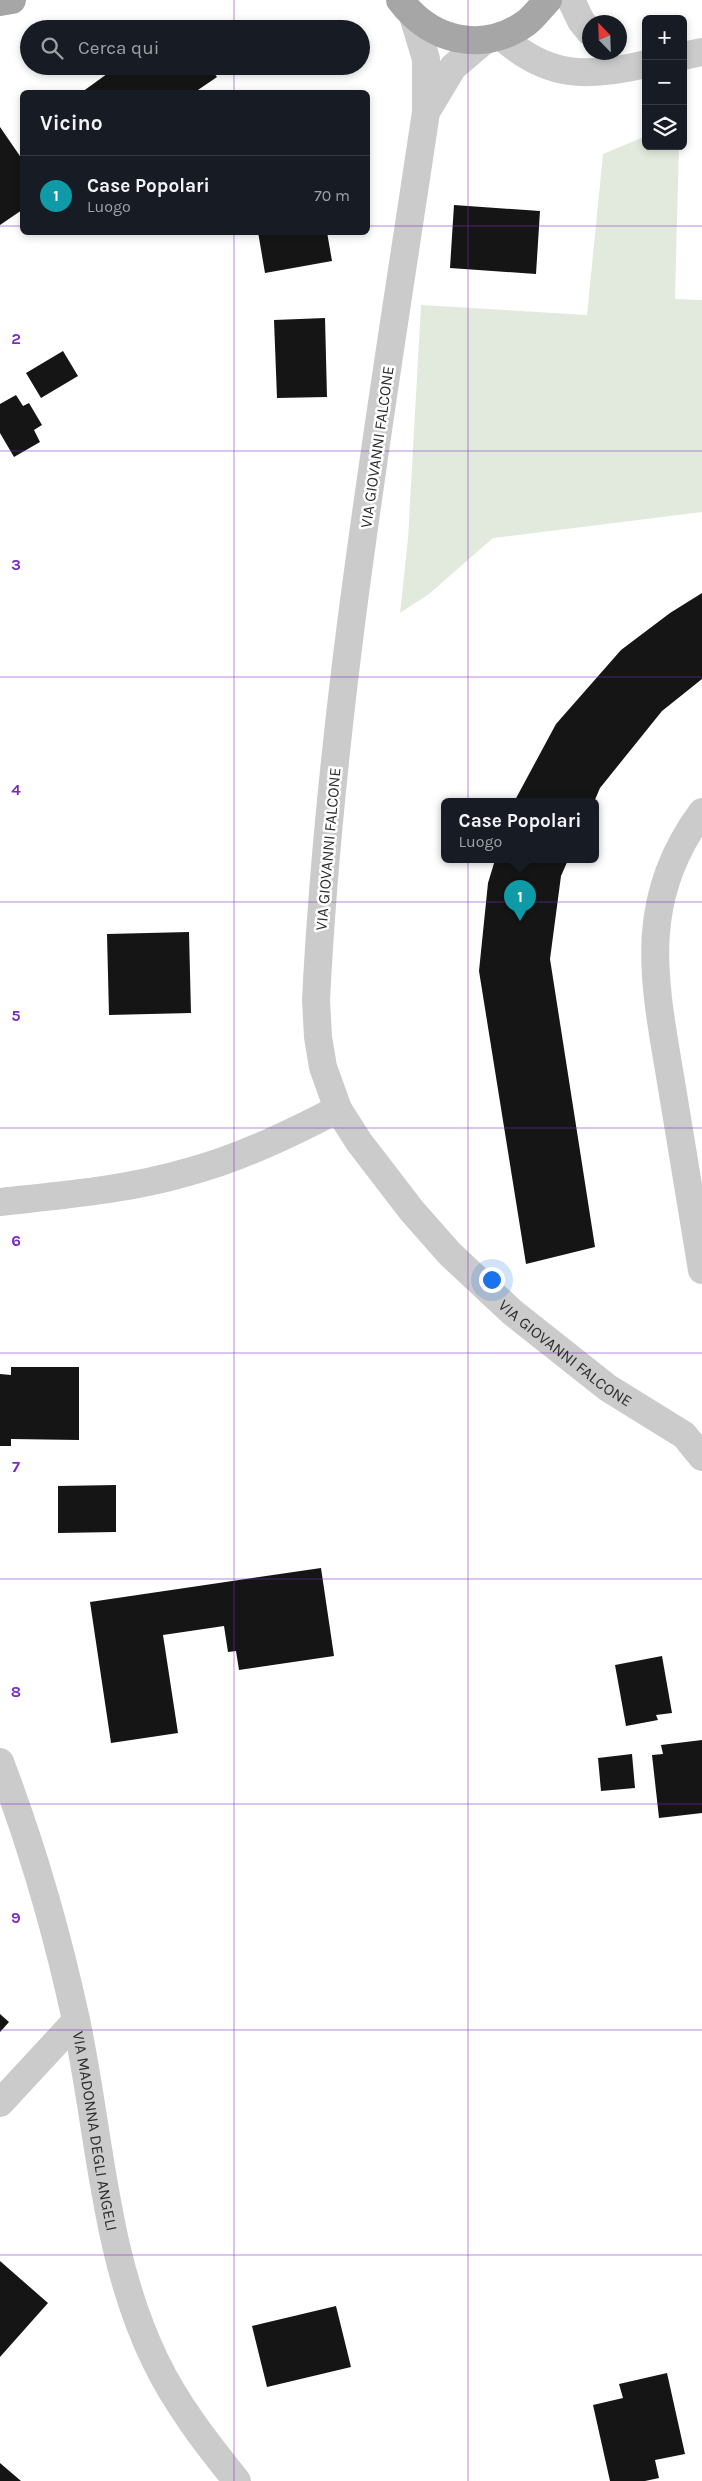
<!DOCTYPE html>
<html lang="it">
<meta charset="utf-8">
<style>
body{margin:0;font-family:Karla,sans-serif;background:#20242c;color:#f1f3f6}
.controls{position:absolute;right:15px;top:15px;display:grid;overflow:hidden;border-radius:8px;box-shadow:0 2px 8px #0003}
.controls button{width:45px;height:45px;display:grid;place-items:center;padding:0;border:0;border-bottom:1px solid #363941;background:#171b24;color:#f1f3f6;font:25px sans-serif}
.compass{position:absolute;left:582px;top:15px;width:45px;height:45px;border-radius:50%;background:#171b24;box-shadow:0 2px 8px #0003;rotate:337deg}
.you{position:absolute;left:491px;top:1279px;width:18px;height:18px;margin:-12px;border:4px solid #fff;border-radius:50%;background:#1a73e8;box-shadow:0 0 0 8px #1a73e833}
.badge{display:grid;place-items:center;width:32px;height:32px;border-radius:50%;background:#8c9099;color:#fff;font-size:16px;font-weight:700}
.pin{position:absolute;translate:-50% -41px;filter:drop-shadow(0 1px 2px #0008)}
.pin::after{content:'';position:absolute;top:26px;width:18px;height:15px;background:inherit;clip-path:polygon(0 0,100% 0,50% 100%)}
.popup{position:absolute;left:441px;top:798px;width:158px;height:65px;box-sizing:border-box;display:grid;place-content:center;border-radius:8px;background:#171b24;filter:drop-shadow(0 1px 4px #0005);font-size:16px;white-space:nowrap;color:#9ea1a6}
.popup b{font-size:19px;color:#f1f3f6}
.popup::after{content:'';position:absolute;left:50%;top:100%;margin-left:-10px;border:10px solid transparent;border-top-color:#171b24}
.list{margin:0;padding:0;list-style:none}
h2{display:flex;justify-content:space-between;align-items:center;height:65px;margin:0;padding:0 20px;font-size:21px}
h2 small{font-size:16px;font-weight:400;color:#9ea1a6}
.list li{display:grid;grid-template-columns:32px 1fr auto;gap:15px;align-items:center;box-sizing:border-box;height:80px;padding:0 20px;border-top:1px solid #363941}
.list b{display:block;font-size:19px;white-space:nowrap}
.list p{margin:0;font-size:16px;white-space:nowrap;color:#9ea1a6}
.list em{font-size:16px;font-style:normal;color:#9ea1a6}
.icon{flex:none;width:28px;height:28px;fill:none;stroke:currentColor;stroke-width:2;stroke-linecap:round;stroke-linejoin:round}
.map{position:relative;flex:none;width:702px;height:2481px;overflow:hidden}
.search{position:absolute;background:#171b24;box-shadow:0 2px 8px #0003;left:20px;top:20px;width:350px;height:55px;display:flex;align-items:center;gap:12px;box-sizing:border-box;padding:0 18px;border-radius:28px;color:#9ea1a6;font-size:19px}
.panel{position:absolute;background:#171b24;box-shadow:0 2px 8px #0003;left:20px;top:90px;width:350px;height:145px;border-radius:8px}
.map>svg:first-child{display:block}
</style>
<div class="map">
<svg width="702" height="2481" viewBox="0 0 702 2481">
<rect width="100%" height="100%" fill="#fff"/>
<path fill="#e2eadd" d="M646,136V146H679L675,299L702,300V512L493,538L429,594L400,613L408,539L421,305L587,315L603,154Z"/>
<path fill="#151515" d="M118,66H209L217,77L195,92H82Z
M0,127L22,159V210L0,225Z
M454,205L540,211L536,274L450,268Z
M258,232H327L332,261L265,273Z
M325,318L327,397L277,398L274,320Z
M63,351L78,376L41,398L26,373Z
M16,395L23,406L29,403L42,425L34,430L40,442L14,457L0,433V404Z
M702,593V679L662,711L600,788L594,802H514L556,724L621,650L670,613Z
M495,860H568L561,876L550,959L595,1247L526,1264L479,971L488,883Z
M189,932L191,1013L109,1015L107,934Z
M11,1367H79V1440L11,1439V1446H0V1374L11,1375Z
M116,1485V1532L58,1533V1486Z
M321,1568L334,1656L239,1670L236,1651L228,1652L224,1626L163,1635L178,1733L111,1743L90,1602Z
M662,1656L672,1713L656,1715L658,1720L626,1726L615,1665Z
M702,1740V1813L659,1818L652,1755L663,1754L661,1745Z
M632,1754L635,1788L601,1791L598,1758Z
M0,2014L9,2022L0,2032Z
M0,2261L48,2303L0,2357Z
M336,2306L351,2367L267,2387L252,2326Z
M667,2373L685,2454L655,2460L659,2478L645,2481H610L593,2405L623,2398L619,2384Z
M0,2463L21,2481H0Z"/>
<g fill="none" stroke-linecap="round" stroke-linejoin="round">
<g stroke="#cbcbcb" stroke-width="28">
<path d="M571,0L581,21L590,32"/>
<path id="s1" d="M413,16L426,59V112C382,407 331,702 316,1000L318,1037L323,1067L338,1109L359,1142L412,1211L450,1254L512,1312L608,1388L684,1435L702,1457"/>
<path d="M501,36C547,78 588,78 646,64"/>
<path d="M683,56L702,52"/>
<path d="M429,107L453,67L485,40"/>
<path d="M702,812C633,905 656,989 673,1094C683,1153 692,1211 702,1270"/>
<path d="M0,1202C63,1195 127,1190 188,1172C240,1158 290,1134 338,1109"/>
<path id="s2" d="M0,1762C32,1846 57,1932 76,2020C100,2133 104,2255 155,2360C176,2404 207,2444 237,2481"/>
<path d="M0,2103L76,2021"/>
</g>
<path stroke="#a6a6a6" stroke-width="28" d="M400,0C431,41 482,54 526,23C534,17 541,7 548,0
M0,2L12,0"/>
</g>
<path fill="none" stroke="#7b2cbf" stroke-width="1" stroke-opacity="0.55" d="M234,0V29M468,0V2481M234,66V92M0,226H22M368,226H702M234,232V2481M0,451H702M0,677H702M0,902H702M0,1128H702M0,1353H702M0,1579H702M0,1804H702M0,2030H702M0,2255H702"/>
<g text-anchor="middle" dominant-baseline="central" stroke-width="5" stroke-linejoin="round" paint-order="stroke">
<g font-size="16" fill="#2e2e2e" stroke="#fff">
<text transform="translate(377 447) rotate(-82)">VIA GIOVANNI FALCONE</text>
<text transform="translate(328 849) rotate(-85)">VIA GIOVANNI FALCONE</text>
<text stroke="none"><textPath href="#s1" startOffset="1441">VIA GIOVANNI FALCONE</textPath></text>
<text stroke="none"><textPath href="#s2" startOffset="382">VIA MADONNA DEGLI ANGELI</textPath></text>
</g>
</g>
<g font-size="16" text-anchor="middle" font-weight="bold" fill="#7b2cbf" stroke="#fff" stroke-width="5" stroke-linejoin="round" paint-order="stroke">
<text x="16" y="344">2</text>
<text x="16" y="570">3</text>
<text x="16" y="795">4</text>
<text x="16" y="1021">5</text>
<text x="16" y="1246">6</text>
<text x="16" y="1472">7</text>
<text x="16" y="1697">8</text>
<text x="16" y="1923">9</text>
</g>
</svg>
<div class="controls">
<button>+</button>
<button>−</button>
<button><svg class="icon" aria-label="layers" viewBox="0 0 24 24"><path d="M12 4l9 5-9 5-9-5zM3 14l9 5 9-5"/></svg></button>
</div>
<svg class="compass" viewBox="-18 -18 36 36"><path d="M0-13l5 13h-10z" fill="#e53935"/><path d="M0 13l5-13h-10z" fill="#9ea1a6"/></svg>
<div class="you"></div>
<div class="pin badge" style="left:520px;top:921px;background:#0f9aa8">1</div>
<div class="popup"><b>Case Popolari</b>Luogo</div>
<div class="search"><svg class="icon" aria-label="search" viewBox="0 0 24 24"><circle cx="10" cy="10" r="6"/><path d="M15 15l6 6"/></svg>Cerca qui</div>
<section class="panel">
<h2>Vicino<small></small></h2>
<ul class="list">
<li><span class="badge" style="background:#0f9aa8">1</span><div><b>Case Popolari</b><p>Luogo</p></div><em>70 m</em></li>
</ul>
</section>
</div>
